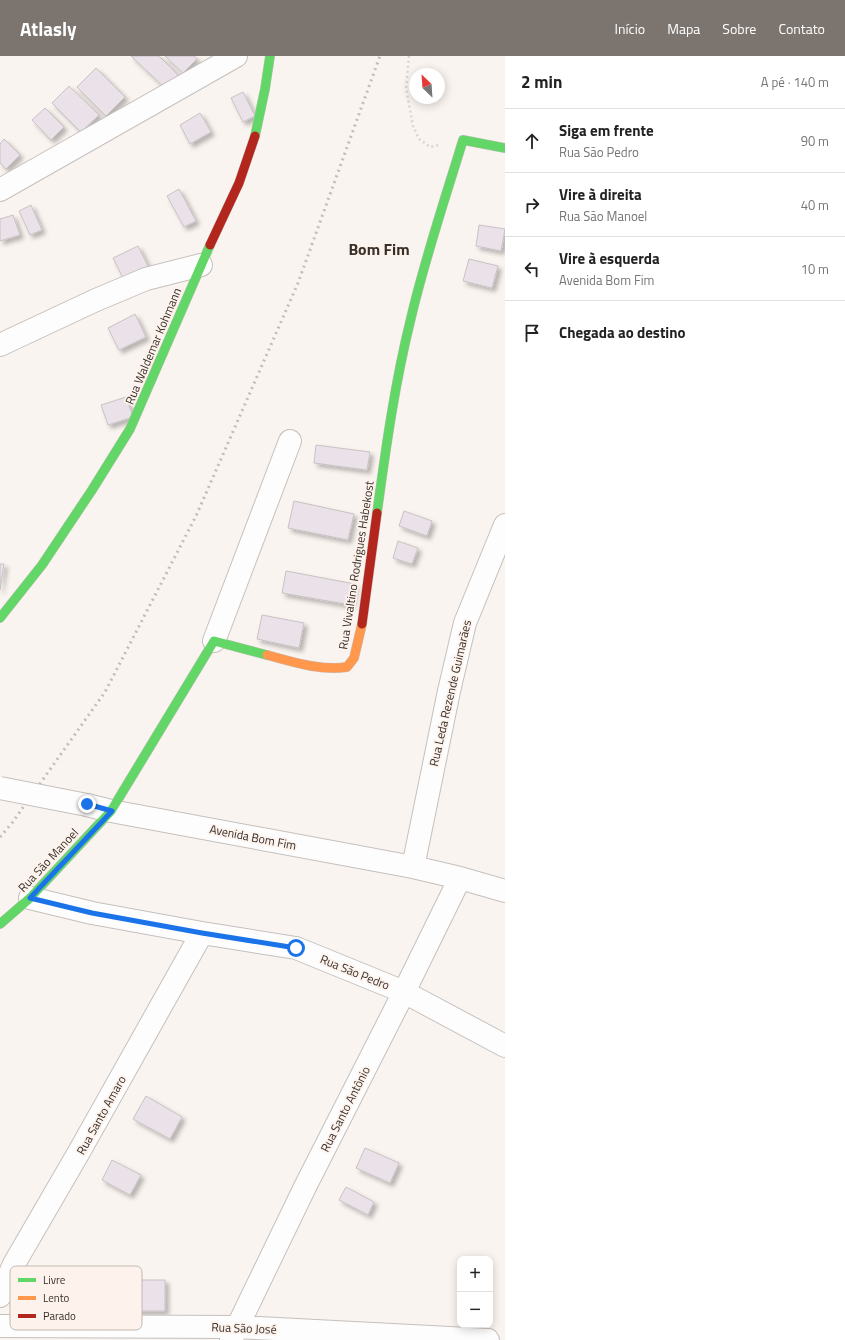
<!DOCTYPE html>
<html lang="pt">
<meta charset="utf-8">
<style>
body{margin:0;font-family:"Titillium Web",sans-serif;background:#f6f6f6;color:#222}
.controls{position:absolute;right:12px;bottom:12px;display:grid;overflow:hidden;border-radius:8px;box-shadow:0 2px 10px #0003}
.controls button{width:36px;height:36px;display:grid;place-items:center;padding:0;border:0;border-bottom:1px solid #e0e0e0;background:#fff;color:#222;font:20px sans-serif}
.compass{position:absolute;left:409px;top:12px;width:36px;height:36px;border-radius:50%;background:#fff;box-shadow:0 2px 10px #0003;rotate:335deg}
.stop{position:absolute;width:12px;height:12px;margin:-9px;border:3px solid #1a73e8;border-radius:50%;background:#fff}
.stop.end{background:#1a73e8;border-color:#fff;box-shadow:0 1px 4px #0008}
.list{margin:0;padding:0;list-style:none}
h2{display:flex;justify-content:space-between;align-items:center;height:52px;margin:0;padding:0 16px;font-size:17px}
h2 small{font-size:13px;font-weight:400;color:#767676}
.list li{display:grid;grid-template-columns:26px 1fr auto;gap:12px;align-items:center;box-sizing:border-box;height:64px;padding:0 16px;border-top:1px solid #e0e0e0}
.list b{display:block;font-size:15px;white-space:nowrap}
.list p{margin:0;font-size:13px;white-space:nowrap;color:#767676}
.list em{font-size:13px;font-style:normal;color:#767676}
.icon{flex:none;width:22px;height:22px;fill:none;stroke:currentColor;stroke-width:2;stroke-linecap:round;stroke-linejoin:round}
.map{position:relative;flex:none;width:505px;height:1284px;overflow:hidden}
header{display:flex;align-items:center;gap:24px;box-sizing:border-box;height:56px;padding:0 20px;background:#7b746f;color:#fff}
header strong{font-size:19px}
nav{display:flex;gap:22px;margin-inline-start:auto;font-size:14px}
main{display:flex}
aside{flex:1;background:#fff}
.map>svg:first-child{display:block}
</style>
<header>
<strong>Atlasly</strong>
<nav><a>Início</a><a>Mapa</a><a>Sobre</a><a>Contato</a></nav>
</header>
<main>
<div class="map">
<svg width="505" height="1284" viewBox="0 0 505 1284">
<defs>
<filter id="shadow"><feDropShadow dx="3.5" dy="3.5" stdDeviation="2" flood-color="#0004"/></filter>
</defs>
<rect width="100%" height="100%" fill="#faf4f0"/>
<path fill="#eae1e9" stroke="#c7c2c3" filter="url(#shadow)" d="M131,0H159L178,19L165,32Z
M165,0H194L197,3L183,17Z
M96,12L125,41L106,60L77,31Z
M69,30L99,59L81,76L52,47Z
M243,36L255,60L243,66L231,42Z
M45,52L64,71L51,84L32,64Z
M200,57L211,76L190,88L180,69Z
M4,83L20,99L6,113L0,107V88Z
M179,133L196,165L184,171L167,140Z
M31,149L42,174L30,179L19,155Z
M13,159L20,179L0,185V163Z
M479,169L505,173L501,195L476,190Z
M138,190L149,212L124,224L113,202Z
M469,203L498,210L492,232L463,225Z
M135,258L146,281L119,294L108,272Z
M126,341L133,361L108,369L101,349Z
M316,389L370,396L367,414L314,407Z
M294,445L354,458L348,484L288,472Z
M404,455L432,465L427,480L399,470Z
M398,485L418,492L412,508L393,502Z
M0,508H4L0,534Z
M286,515L355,528L351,549L282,537Z
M262,559L304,567L299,592L257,583Z
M146,1040L182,1061L170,1083L133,1063Z
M365,1092L399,1107L390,1127L356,1112Z
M112,1104L141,1119L130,1139L102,1124Z
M346,1131L374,1146L368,1159L339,1144Z
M123,1224H165V1255H123Z"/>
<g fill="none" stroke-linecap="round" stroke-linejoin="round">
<defs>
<path id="street" d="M0,134L236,0
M0,289L96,244L146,223L201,209
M214,585L290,385
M87,749L111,755L413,811L460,822L505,835
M413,811L449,635L465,567L505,469
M30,842L92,857L202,877L296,892L404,936L505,990
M0,1240L14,1208L79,1096L202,877
M0,1270L237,1271L488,1284
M231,1284L305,1131L404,936L460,822"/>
<path id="fast" d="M255,80L265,33L270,0
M377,457C386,391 395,326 411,262C425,202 445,143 463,84L505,92
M0,562L42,509L92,434L130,373L210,189
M0,868L30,842L111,755L214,585L267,599"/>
<path id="slow" d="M267,599C293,606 320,615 347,611L354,602L362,568"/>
<path id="jam" d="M210,189L239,127L255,80
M362,568L377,457"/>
</defs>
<use href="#street" stroke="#c6c0bd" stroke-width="24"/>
<use href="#fast" stroke="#c6c0bd" stroke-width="10"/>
<use href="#slow" stroke="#c6c0bd" stroke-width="10"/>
<use href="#jam" stroke="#c6c0bd" stroke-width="10"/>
<path stroke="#d8d6d5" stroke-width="2.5" stroke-dasharray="2 3" stroke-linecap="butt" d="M409,0L406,32L413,70L419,83L430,91L439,89"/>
<use href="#street" stroke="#fefdfd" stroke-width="22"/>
<use href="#fast" stroke="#63d668" stroke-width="9"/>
<use href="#slow" stroke="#ff974d" stroke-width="9"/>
<use href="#jam" stroke="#b3261e" stroke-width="9"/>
<path stroke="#bfbebd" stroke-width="3" stroke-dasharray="2 4" stroke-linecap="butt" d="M0,781L12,767L105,636L196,460L298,227L380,0"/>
<defs>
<path id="street-bridge" d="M0,732L87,749"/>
</defs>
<use href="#street-bridge" stroke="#c6c0bd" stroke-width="24" stroke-linecap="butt"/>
<use href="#street-bridge" stroke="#fefdfd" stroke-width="22"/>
</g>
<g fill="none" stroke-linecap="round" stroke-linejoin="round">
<path stroke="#1a73e8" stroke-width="5" d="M87,748L112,755L30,842L92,857L202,877L296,892"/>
</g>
<g text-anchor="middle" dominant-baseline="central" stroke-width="3.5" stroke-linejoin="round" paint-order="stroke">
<g font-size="12" fill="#362f2a" stroke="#fef3ec">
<text transform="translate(153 290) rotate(-67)">Rua Waldemar Kohmann</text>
<text transform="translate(356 509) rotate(-81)">Rua Vivaltino Rodrigues Habekost</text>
<text transform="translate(450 637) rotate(-77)">Rua Leda Rezende Guimarães</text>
<text transform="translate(253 781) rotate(11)">Avenida Bom Fim</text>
<text transform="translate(48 804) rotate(-47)">Rua São Manoel</text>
<text transform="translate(355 916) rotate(22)">Rua São Pedro</text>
<text transform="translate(345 1053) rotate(-63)">Rua Santo Antônio</text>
<text transform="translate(101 1059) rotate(-61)">Rua Santo Amaro</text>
<text transform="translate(244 1272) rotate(2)">Rua São José</text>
</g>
<g font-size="16" font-weight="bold" fill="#362f2a" stroke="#fef3ec">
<text x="379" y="193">Bom Fim</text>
</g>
</g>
<rect x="10" y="1210" width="132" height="64" rx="6" fill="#fef3ec" stroke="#c2b8b2" stroke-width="1"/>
<rect x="18" y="1222" width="18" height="4" fill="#63d668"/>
<rect x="18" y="1240" width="18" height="4" fill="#ff974d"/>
<rect x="18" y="1258" width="18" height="4" fill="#b3261e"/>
<g font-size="11" fill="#362f2a">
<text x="43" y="1228">Livre</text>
<text x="43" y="1246">Lento</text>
<text x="43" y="1264">Parado</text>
</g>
</svg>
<div class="controls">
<button>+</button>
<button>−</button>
</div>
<svg class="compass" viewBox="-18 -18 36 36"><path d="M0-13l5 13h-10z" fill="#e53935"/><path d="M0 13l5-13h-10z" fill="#767676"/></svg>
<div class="stop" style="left:296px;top:892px"></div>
<div class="stop end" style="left:87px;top:748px"></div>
</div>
<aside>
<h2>2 min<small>A pé · 140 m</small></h2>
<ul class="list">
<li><svg class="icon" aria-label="ahead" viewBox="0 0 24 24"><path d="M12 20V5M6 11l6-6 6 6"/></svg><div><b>Siga em frente</b><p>Rua São Pedro</p></div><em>90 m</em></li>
<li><svg class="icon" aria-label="right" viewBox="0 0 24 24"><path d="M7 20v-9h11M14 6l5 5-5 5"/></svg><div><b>Vire à direita</b><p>Rua São Manoel</p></div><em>40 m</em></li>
<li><svg class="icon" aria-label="left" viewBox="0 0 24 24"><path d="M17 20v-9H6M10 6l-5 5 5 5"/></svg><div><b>Vire à esquerda</b><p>Avenida Bom Fim</p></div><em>10 m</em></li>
<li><svg class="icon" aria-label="arrive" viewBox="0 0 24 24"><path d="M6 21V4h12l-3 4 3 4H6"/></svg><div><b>Chegada ao destino</b></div></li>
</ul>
</aside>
</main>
